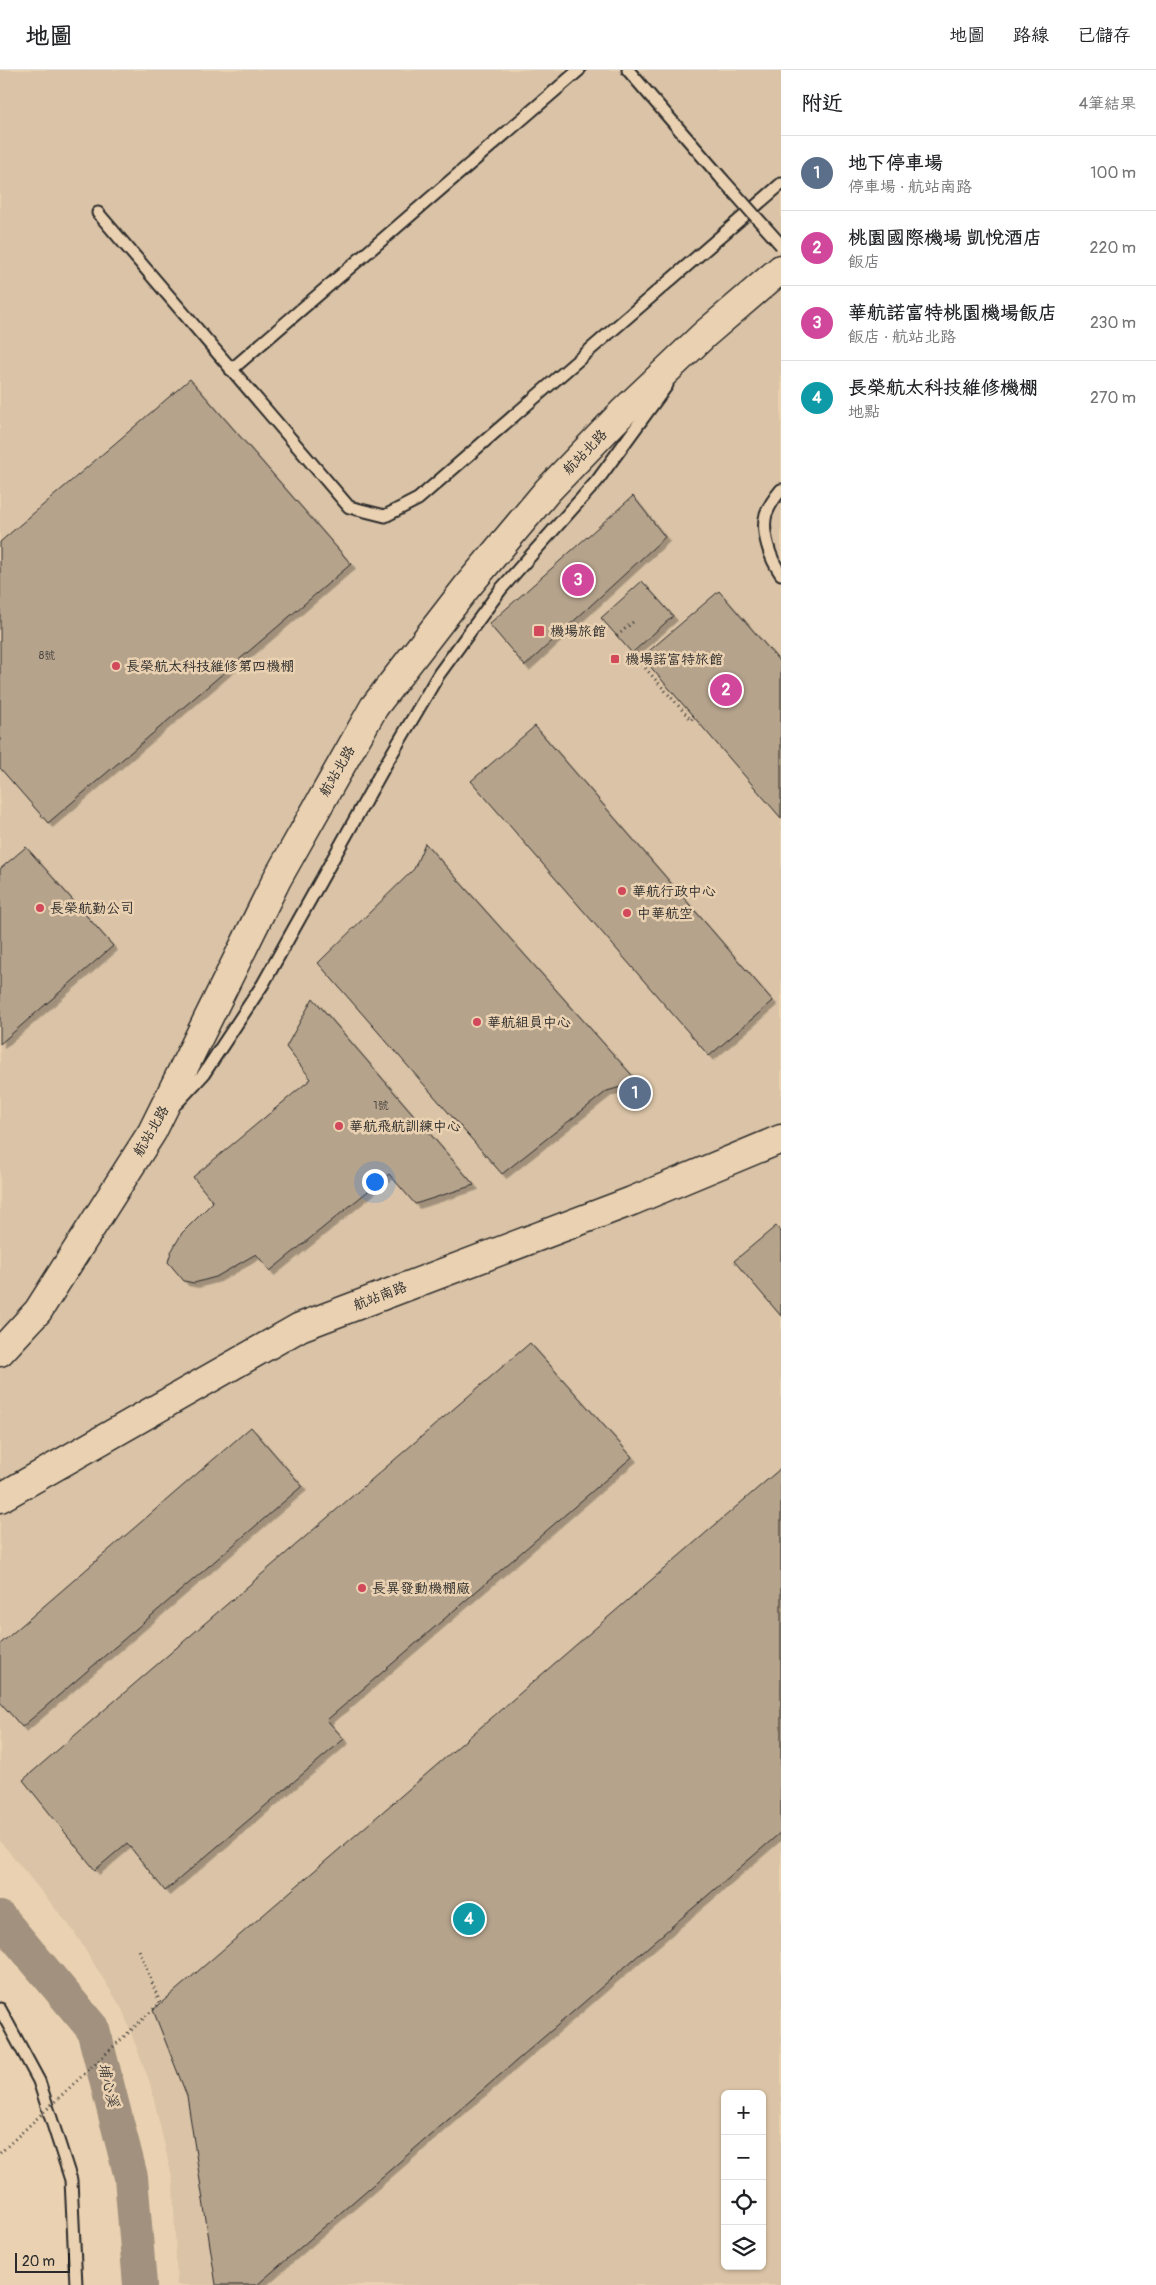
<!DOCTYPE html>
<html lang="zh-TW">
<meta charset="utf-8">
<style>
body{margin:0;font-family:Pangolin,"LXGW WenKai TC",sans-serif;background:#f6f6f6;color:#202124}
.controls{position:absolute;right:15px;bottom:15px;display:grid;overflow:hidden;border-radius:8px;box-shadow:0 1px 4px #0004}
.controls button{width:45px;height:45px;display:grid;place-items:center;padding:0;border:0;border-bottom:1px solid #e0e0e0;background:#fff;color:#202124;font:25px sans-serif}
.scale{position:absolute;left:15px;bottom:12px;width:55px;box-sizing:border-box;padding-left:5px;border:2px solid #2b2b2b;border-top:0;font-size:14px;line-height:18px;white-space:nowrap;color:#2b2b2b;-webkit-text-stroke:4px #ead1b1;paint-order:stroke}
.you{position:absolute;left:374px;top:1111px;width:18px;height:18px;margin:-12px;border:4px solid #fff;border-radius:50%;background:#1a73e8;box-shadow:0 0 0 8px #1a73e833}
.badge{display:grid;place-items:center;width:32px;height:32px;border-radius:50%;background:#d93025;color:#fff;font-size:16px;font-weight:700}
.pin{position:absolute;translate:-50% -50%;border:2px solid #fff;box-shadow:0 1px 5px #0006}
.list{margin:0;padding:0;list-style:none}
h2{display:flex;justify-content:space-between;align-items:center;height:65px;margin:0;padding:0 20px;font-size:21px}
h2 small{font-size:16px;font-weight:400;color:#757577}
.list li{display:grid;grid-template-columns:32px 1fr auto;gap:15px;align-items:center;box-sizing:border-box;height:75px;padding:0 20px;border-top:1px solid #e0e0e0}
.list b{display:block;font-size:19px;white-space:nowrap}
.list p{margin:0;font-size:16px;white-space:nowrap;color:#757577}
.list em{font-size:16px;font-style:normal;color:#757577}
.icon{flex:none;width:28px;height:28px;fill:none;stroke:currentColor;stroke-width:2;stroke-linecap:round;stroke-linejoin:round}
.map{position:relative;flex:none;width:781px;height:2215px;overflow:hidden}
header{display:flex;align-items:center;gap:30px;box-sizing:border-box;height:70px;padding:0 25px;background:#fff;border-bottom:1px solid #e0e0e0}
header strong{font-size:24px}
nav{display:flex;gap:28px;margin-inline-start:auto;font-size:18px}
main{display:flex}
aside{flex:1;background:#fff}
.map>svg:first-child{display:block}
</style>
<header>
<strong>地圖</strong>
<nav><a>地圖</a><a>路線</a><a>已儲存</a></nav>
</header>
<main>
<div class="map">
<svg width="781" height="2215" viewBox="0 0 781 2215">
<defs>
<filter id="shadow"><feDropShadow dx="4.5" dy="4.5" stdDeviation="0" flood-color="#0004"/></filter>
</defs>
<rect width="100%" height="100%" fill="#ead1b1"/>
<filter id="ink" filterUnits="userSpaceOnUse"><feTurbulence type="fractalNoise" baseFrequency=".02" numOctaves="2"/><feDisplacementMap in="SourceGraphic" scale="10" xChannelSelector="R" yChannelSelector="G"/><feConvolveMatrix kernelMatrix="1 2 1 2 8 2 1 2 1" color-interpolation-filters="sRGB"/></filter>
<g filter="url(#ink)">
<path fill="#dac3a6" fill-rule="evenodd" d="M0,0H781V2215H177L173,2111L150,2013L122,1939L73,1860L0,1771ZM725,2024H762V2196H725Z"/>
<g fill="none" stroke-linecap="round" stroke-linejoin="round">
<path stroke="#a1917e" stroke-width="34" d="M0,1848L93,1959L131,2107L140,2215"/>
</g>
<path fill="#b5a38c" stroke="#2b2b2b" filter="url(#shadow)" d="M190,309L351,494L48,753L0,698V472Z
M633,426L665,467L525,596L489,554Z
M642,511L673,546L632,583L601,548Z
M719,521L781,593V748L642,587Z
M535,656L773,931L709,986L471,711Z
M425,773L638,1012L607,1021L502,1104L318,893L414,799Z
M26,777L113,876L0,974V799Z
M313,928L474,1115L415,1134L389,1104L270,1201L256,1184L216,1207L194,1213L184,1211L168,1192L171,1182L182,1163L213,1132L193,1107L311,1009L286,977Z
M776,1156L781,1162V1246L734,1191Z
M530,1273L632,1387L327,1650L344,1669L165,1821L127,1773L95,1800L23,1710Z
M251,1357L302,1416L22,1657L0,1632V1574Z
M781,1398V1762L257,2215H216L187,2026L153,1940Z"/>
<g fill="none" stroke-linecap="round" stroke-linejoin="round">
<defs>
<path id="lane" d="M628,0L722,109
M98,143L349,437L385,446L418,429L781,114
M231,300L579,0
M781,420C776,426 769,436 766,444C761,462 770,489 781,504
M177,1033L203,1005L263,914L387,692L439,604L501,519L597,411L667,315
M0,1939L39,2011L71,2110L76,2215"/>
<path id="secondary" d="M0,1282L38,1241L152,1062L277,809L374,637L466,518L548,420L623,342L705,264L781,199
M0,1428L300,1257L632,1131L781,1069"/>
</defs>
<use href="#lane" stroke="#2b2b2b" stroke-width="15"/>
<use href="#secondary" stroke="#2b2b2b" stroke-width="31"/>
<path stroke="#2b2b2b" stroke-width="3" stroke-dasharray="1 4" stroke-linecap="butt" d="M617,566L634,551
M632,583L691,650L694,646"/>
<use href="#lane" stroke="#ead1b1" stroke-width="11"/>
<use href="#secondary" stroke="#ead1b1" stroke-width="28"/>
<defs>
<path id="lane-bridge" d="M722,109L781,175"/>
</defs>
<use href="#lane-bridge" stroke="#2b2b2b" stroke-width="15" stroke-linecap="butt"/>
<path stroke="#2b2b2b" stroke-width="3" stroke-dasharray="1 4" stroke-linecap="butt" d="M0,2083L160,1933L138,1877"/>
<use href="#lane-bridge" stroke="#ead1b1" stroke-width="11"/>
</g>
</g>
<g fill="#d1495b" stroke="#ead1b1" stroke-width="2">
<rect x="533" y="555" width="12" height="12" rx="2.5"/>
<rect x="610" y="584" width="10" height="10" rx="2.5"/>
<circle cx="116" cy="596" r="5"/>
<circle cx="622" cy="821" r="5"/>
<circle cx="40" cy="838" r="5"/>
<circle cx="627" cy="843" r="5"/>
<circle cx="477" cy="952" r="5"/>
<circle cx="339" cy="1056" r="5"/>
<circle cx="362" cy="1518" r="5"/>
</g>
<g text-anchor="middle" dominant-baseline="central" stroke-width="5" stroke-linejoin="round" paint-order="stroke">
<g font-size="11" fill="#4e4943">
<text x="47" y="585">8號</text>
<text x="381" y="1035">1號</text>
</g>
<g font-size="14" fill="#2b2b2b" stroke="#ead1b1">
<text transform="translate(585 382) rotate(-46)">航站北路</text>
<text transform="translate(337 701) rotate(-60)">航站北路</text>
<text transform="translate(151 1061) rotate(-60)">航站北路</text>
<text transform="translate(380 1226) rotate(-21)">航站南路</text>
</g>
<g font-size="14" fill="#2b2b2b" stroke="#ead1b1" text-anchor="start">
<text x="550" y="561">機場旅館</text>
<text x="625" y="589">機場諾富特旅館</text>
<text x="126" y="596">長榮航太科技維修第四機棚</text>
<text x="632" y="821">華航行政中心</text>
<text x="50" y="838">長榮航勤公司</text>
<text x="637" y="843">中華航空</text>
<text x="487" y="952">華航組員中心</text>
<text x="349" y="1056">華航飛航訓練中心</text>
<text x="372" y="1518">長異發動機棚廠</text>
</g>
<g font-size="15" font-style="italic" fill="#484440" stroke="#ead1b1">
<text transform="translate(108 2015) rotate(76)">埔心溪</text>
</g>
</g>
</svg>
<div class="controls">
<button>+</button>
<button>−</button>
<button><svg class="icon" aria-label="locate" viewBox="0 0 24 24"><circle cx="12" cy="12" r="6"/><path d="M12 2v4M12 18v4M2 12h4M18 12h4"/></svg></button>
<button><svg class="icon" aria-label="layers" viewBox="0 0 24 24"><path d="M12 4l9 5-9 5-9-5zM3 14l9 5 9-5"/></svg></button>
</div>
<div class="scale">20 m</div>
<div class="you"></div>
<div class="pin badge" style="left:635px;top:1023px;background:#5c6f8a">1</div>
<div class="pin badge" style="left:726px;top:620px;background:#d1479c">2</div>
<div class="pin badge" style="left:578px;top:510px;background:#d1479c">3</div>
<div class="pin badge" style="left:469px;top:1849px;background:#0f9aa8">4</div>
</div>
<aside>
<h2>附近<small>4筆結果</small></h2>
<ul class="list">
<li><span class="badge" style="background:#5c6f8a">1</span><div><b>地下停車場</b><p>停車場 · 航站南路</p></div><em>100 m</em></li>
<li><span class="badge" style="background:#d1479c">2</span><div><b>桃園國際機場 凱悅酒店</b><p>飯店</p></div><em>220 m</em></li>
<li><span class="badge" style="background:#d1479c">3</span><div><b>華航諾富特桃園機場飯店</b><p>飯店 · 航站北路</p></div><em>230 m</em></li>
<li><span class="badge" style="background:#0f9aa8">4</span><div><b>長榮航太科技維修機棚</b><p>地點</p></div><em>270 m</em></li>
</ul>
</aside>
</main>
